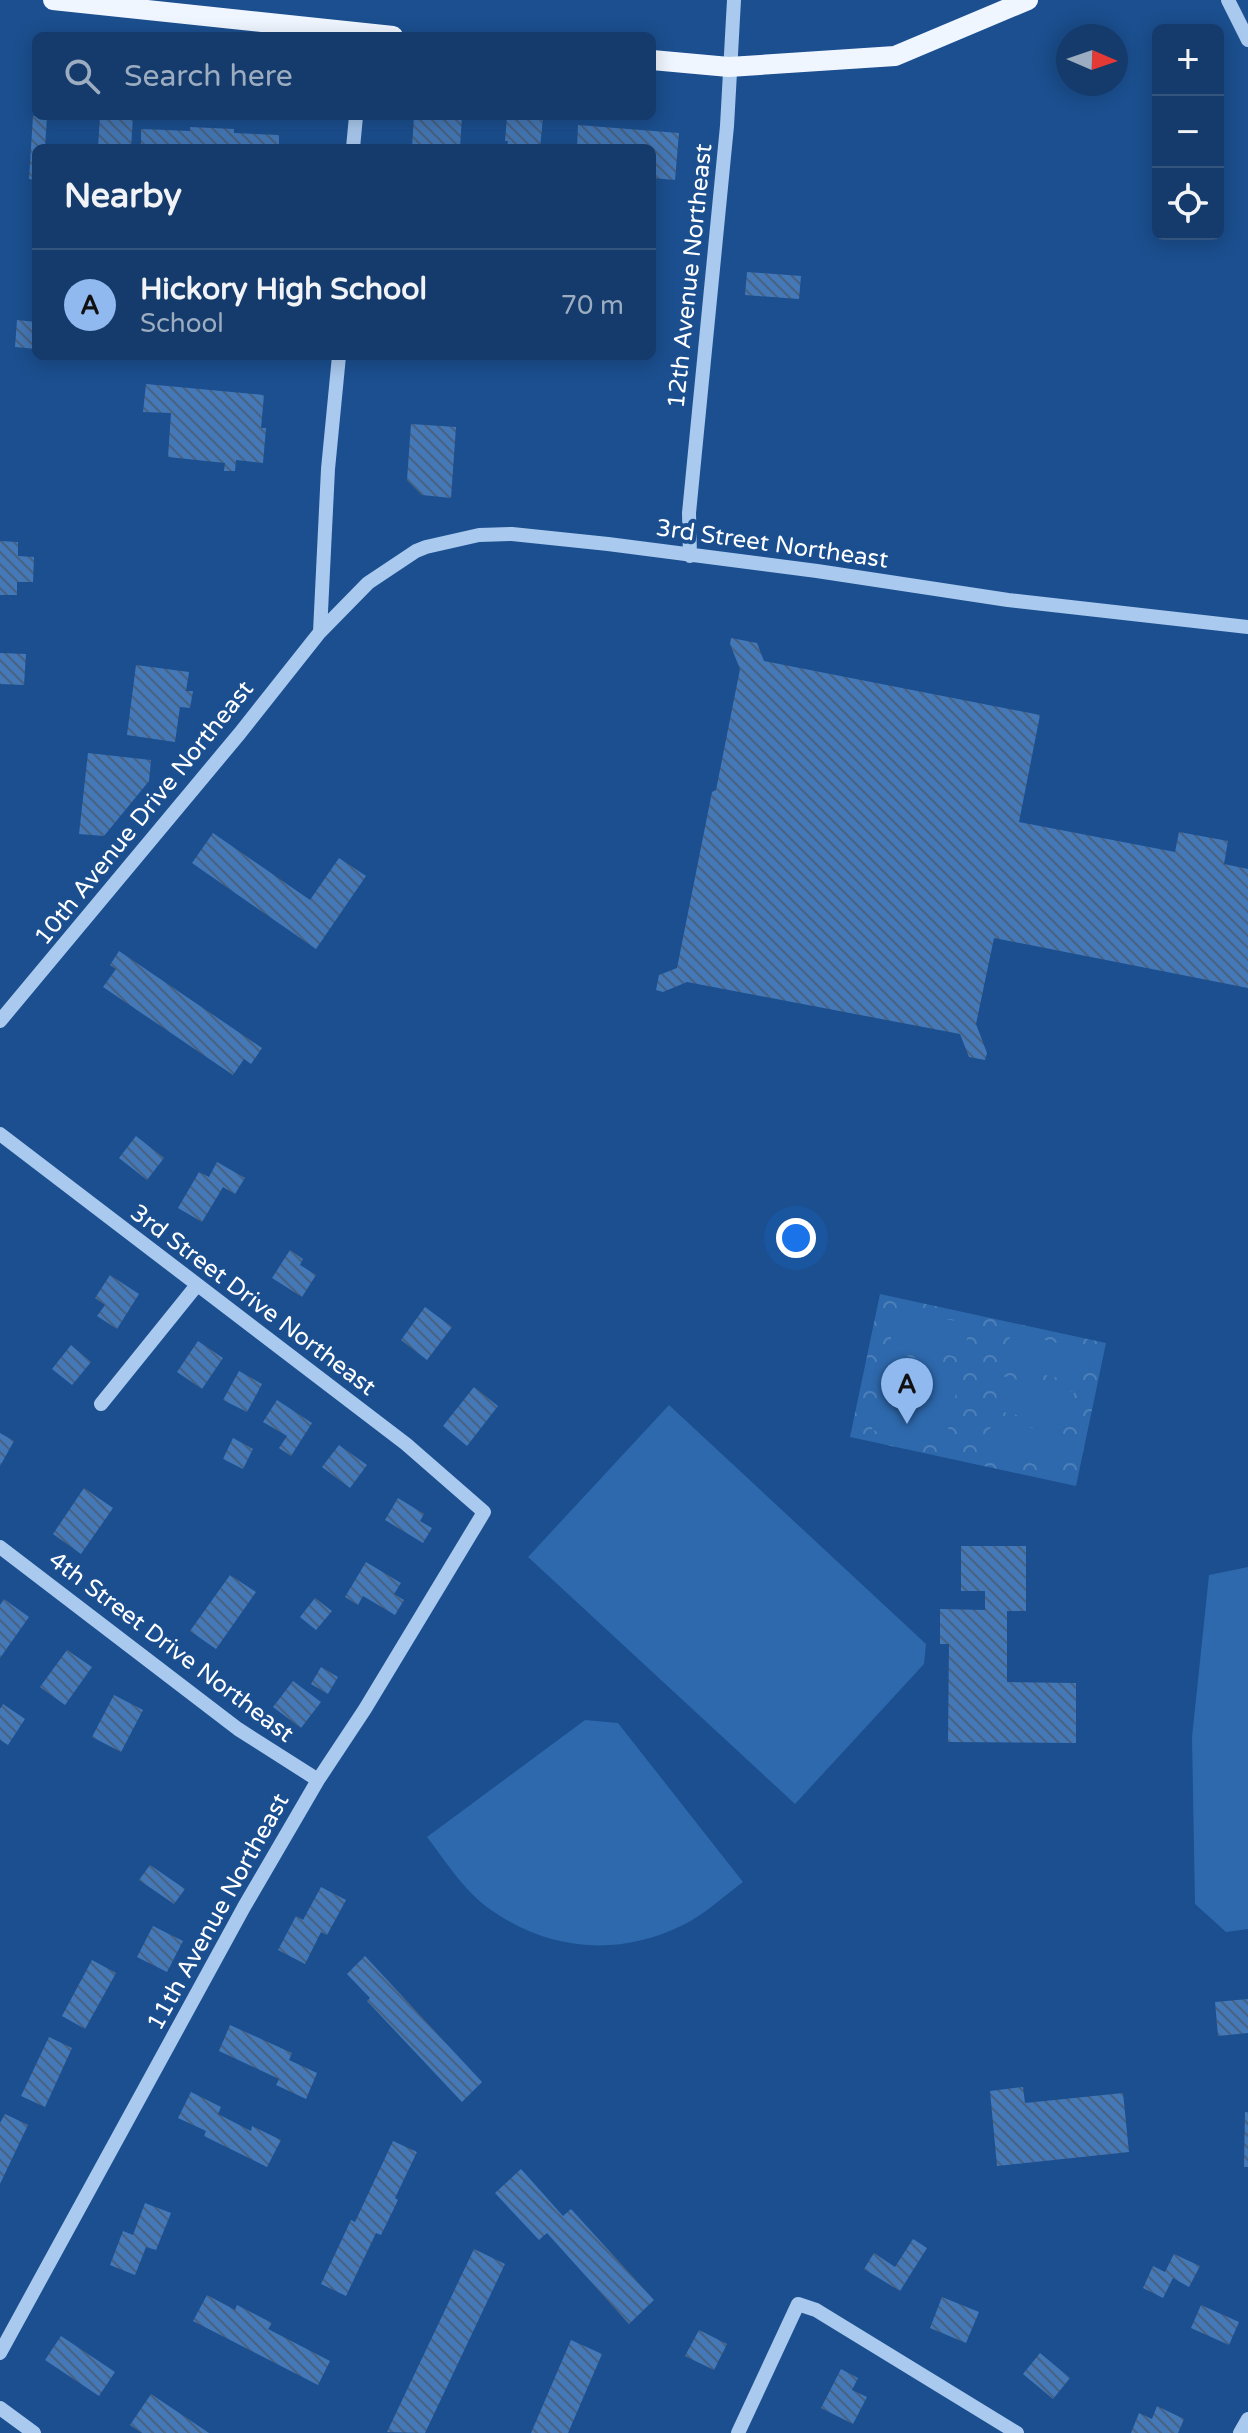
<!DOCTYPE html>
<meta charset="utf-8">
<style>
body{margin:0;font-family:"Varela Round",sans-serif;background:#1d4271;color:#f1f3f6}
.controls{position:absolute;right:24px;top:24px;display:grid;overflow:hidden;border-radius:12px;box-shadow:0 4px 20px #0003}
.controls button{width:72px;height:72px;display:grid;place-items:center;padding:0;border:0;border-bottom:2px solid #33557e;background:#143b6b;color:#f1f3f6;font:40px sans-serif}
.compass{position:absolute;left:1056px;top:24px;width:72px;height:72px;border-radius:50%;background:#143b6b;box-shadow:0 4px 20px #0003;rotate:92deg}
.you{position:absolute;left:796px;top:1238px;width:28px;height:28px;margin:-20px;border:6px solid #fff;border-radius:50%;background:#1a73e8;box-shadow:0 0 0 12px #1a73e833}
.badge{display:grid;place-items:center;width:52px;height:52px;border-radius:50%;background:#90b9f0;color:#111;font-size:26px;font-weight:700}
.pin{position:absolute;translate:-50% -66px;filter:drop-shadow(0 2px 4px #0008)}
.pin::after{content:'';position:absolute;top:42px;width:28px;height:24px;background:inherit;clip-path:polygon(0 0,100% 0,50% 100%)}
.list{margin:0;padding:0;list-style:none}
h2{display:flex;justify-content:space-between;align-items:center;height:104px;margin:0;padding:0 32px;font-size:34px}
h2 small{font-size:26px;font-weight:400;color:#9dadc1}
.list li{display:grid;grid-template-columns:52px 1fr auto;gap:24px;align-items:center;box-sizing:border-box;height:112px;padding:0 32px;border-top:2px solid #33557e}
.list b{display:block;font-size:30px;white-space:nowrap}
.list p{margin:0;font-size:26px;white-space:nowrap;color:#9dadc1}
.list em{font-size:26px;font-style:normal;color:#9dadc1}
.icon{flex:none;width:44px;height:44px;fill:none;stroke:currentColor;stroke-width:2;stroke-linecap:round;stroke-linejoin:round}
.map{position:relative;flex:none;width:1248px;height:2433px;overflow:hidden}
.search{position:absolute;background:#143b6b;box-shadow:0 4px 20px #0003;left:32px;top:32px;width:624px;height:88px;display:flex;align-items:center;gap:20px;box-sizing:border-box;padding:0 28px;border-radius:12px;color:#9dadc1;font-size:30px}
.panel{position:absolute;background:#143b6b;box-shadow:0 4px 20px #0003;left:32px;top:144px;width:624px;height:216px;border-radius:12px}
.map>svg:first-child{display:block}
</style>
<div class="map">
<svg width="1248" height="2433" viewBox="0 0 1248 2433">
<defs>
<pattern id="park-crowns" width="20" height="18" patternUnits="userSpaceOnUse" patternTransform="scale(2)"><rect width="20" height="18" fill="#2e69ad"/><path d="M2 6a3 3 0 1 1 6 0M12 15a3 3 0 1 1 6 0" fill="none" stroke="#4d80b9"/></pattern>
<pattern id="building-back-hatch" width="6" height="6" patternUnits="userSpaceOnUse" patternTransform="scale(2)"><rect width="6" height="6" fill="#4478b7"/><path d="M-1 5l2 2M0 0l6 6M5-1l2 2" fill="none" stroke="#486282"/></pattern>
</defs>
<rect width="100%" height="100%" fill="#1b4f8f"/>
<path fill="url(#park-crowns)" d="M880,1294L1106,1343L1076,1486L850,1437Z"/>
<path fill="#2e69ad" d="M897,1309L970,1324L963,1358L890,1343Z
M1011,1332L1084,1349L1077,1382L1003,1366Z
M888,1352L961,1368L954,1402L880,1386Z
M1001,1376L1074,1392L1067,1426L994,1410Z
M879,1396L952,1411L945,1445L872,1430Z
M669,1405L926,1644L924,1664L795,1804L528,1557Z
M992,1419L1065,1435L1058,1469L985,1453Z
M1248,1567V1929L1226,1932L1195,1904L1192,1737L1209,1575Z
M585,1720L618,1723L743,1882C724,1896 704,1915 683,1925C619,1957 549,1951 491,1910C465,1892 446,1862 427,1837Z"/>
<path fill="url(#building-back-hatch)" d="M33,116H47L45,148H36V180L29,179Z
M100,116H133L131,148H98Z
M414,116H462L460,148H412Z
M507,116L543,118L540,148H507L508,141H505Z
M578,125L679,133L675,180L652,178V148H577Z
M190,127L234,129V133L279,135V148H141V129L190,131Z
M747,272L801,276L799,299L745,295Z
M17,320L36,322V349L15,347Z
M146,384L264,395L261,428H266L263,463L236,460L235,471H224L225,463L168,457L171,413L143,412Z
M411,424L456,427L451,498L422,495L407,480Z
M0,541L18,542V556L34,557L33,582H17V595H0Z
M731,638L757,643L764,661L1040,715L1019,822L1175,852L1179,832L1228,841L1224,864L1248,869V988L994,938L976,1024L987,1053L985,1060L969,1057L960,1034L687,982L663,992L656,990L659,975L677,968L712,792L716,790L740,669L730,644Z
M0,653L26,654L24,685L0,684Z
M136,665L189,672L186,691H193L190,708L180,707L175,742L127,735Z
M88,753L151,760L149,781L104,836L79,834Z
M213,833L310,900L339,858L366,876L316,949L192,863Z
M119,951L262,1048L251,1064L244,1059L233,1075L103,987L116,969L110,965Z
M136,1136L164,1158L147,1180L119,1158Z
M217,1162L245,1178L235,1194L223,1187L202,1222L178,1208L199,1172L209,1177Z
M290,1250L303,1259L300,1265L316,1275L302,1297L272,1278Z
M110,1275L139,1294L117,1329L97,1316L105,1305L95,1298Z
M425,1307L452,1327L427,1360L401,1340Z
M198,1341L223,1358L202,1389L177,1372Z
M71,1345L91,1362L72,1385L52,1369Z
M239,1371L262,1384L247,1412L223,1400Z
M474,1387L498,1406L467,1446L443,1426Z
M277,1400L312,1423L291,1456L279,1448L287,1436L263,1422Z
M0,1433L14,1441L0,1466Z
M233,1438L253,1449L243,1469L223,1459Z
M339,1445L367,1465L350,1488L322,1467Z
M84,1488L113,1508L81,1554L53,1534Z
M398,1498L424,1514L420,1521L432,1528L423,1543L385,1520Z
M961,1546H1026V1611H1007V1682L1076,1683V1743L948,1742L949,1644H940V1609L985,1610V1591H961Z
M366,1562L401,1583L394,1594L404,1600L395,1615L363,1596L358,1605L345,1597Z
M230,1575L256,1592L216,1649L190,1631Z
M315,1598L332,1611L316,1630L300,1617Z
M4,1599L29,1617L0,1658V1605Z
M67,1650L92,1667L65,1705L40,1687Z
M321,1667L338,1677L328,1694L311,1684Z
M293,1681L321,1702L301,1728L273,1707Z
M114,1695L143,1710L121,1752L92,1737Z
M3,1704L25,1719L8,1745L0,1740V1709Z
M150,1865L185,1889L174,1904L139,1880Z
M321,1887L346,1900L327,1935L321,1932L305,1964L278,1950L296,1916L303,1920Z
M153,1926L183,1941L167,1972L137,1957Z
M365,1956L482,2082L462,2102L367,2001L370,1998L347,1974Z
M92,1960L116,1973L85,2029L62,2016Z
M1248,1999V2033L1218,2036L1215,2002Z
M230,2025L292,2053L289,2060L317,2073L306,2099L276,2085L279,2079L219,2051Z
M49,2037L72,2048L45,2107L21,2096Z
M1023,2087L1025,2103L1123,2093L1129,2152L997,2166L990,2091Z
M191,2092L221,2107L218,2114L251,2131L252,2126L281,2140L267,2167L204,2136L206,2131L178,2118Z
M1245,2112H1248V2167H1244Z
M5,2114L28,2125L0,2184V2123Z
M393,2141L417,2152L395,2198L398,2200L381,2235L376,2233L346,2296L321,2284L351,2220L355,2222Z
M521,2169L563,2216L571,2209L654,2300L629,2324L547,2233L539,2240L495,2193Z
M145,2203L171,2213L156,2250L146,2247L135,2275L110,2265L123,2231L133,2235Z
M913,2239L927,2248L900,2291L864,2269L874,2253L895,2267Z
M474,2249L505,2264L425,2433L387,2432Z
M1174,2254L1200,2266L1189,2287L1173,2278L1163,2298L1143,2288L1153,2266L1165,2272Z
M207,2295L235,2310L237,2305L272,2323L268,2329L330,2361L318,2385L193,2321Z
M942,2297L979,2312L966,2343L930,2328Z
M1201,2305L1239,2322L1229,2345L1191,2328Z
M699,2330L727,2344L714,2370L685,2356Z
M61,2336L115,2372L99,2396L45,2360Z
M571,2340L602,2354L568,2433H531Z
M1040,2353L1070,2378L1053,2399L1023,2374Z
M841,2369L858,2378L852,2390L867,2397L853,2424L821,2408Z
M151,2394L209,2433H142L130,2425Z
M1157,2406L1184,2419L1178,2433H1131L1139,2413L1152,2419Z"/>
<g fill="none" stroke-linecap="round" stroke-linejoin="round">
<path stroke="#a9c9ee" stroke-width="14" d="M1228,0L1248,40
M353,148L356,116
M690,556L689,513L727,126L734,0
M320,632L328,469L339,356
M0,1021L240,733L320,632L368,583L416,551L426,547L479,535L512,534L608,544L817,571L1008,600L1248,627
M0,1134L406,1444L484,1512L365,1709L318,1780L244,1907L0,2353
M101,1404L197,1285
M0,1547L238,1729L318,1780
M0,2408L34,2433
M738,2433L798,2304L816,2310L1017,2433
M1240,2433L1248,2419"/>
<path stroke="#f0f6ff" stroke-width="20" d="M53,0L393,36
M652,60L729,67L895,56L1028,0"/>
</g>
<g text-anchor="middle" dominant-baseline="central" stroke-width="8" stroke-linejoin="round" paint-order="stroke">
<g font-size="24" fill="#fff" stroke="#1b4f8f">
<text transform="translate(690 276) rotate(-84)">12th Avenue Northeast</text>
<text transform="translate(772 544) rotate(8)">3rd Street Northeast</text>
<text transform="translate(144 813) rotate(-51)">10th Avenue Drive Northeast</text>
<text transform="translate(253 1300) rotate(37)">3rd Street Drive Northeast</text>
<text transform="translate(171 1647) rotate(37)">4th Street Drive Northeast</text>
<text transform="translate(218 1912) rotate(-61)">11th Avenue Northeast</text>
</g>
</g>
</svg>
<div class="controls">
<button>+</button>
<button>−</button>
<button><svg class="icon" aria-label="locate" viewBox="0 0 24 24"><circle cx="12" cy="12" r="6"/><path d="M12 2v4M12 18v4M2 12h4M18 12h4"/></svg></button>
</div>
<svg class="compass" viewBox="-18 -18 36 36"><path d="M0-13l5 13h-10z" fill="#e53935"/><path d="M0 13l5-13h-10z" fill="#9dadc1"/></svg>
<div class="you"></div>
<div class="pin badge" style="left:907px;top:1424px">A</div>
<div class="search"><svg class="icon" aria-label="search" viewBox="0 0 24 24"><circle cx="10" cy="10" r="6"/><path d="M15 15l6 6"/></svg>Search here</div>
<section class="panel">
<h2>Nearby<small></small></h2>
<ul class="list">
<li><span class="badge">A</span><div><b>Hickory High School</b><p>School</p></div><em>70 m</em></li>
</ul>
</section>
</div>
